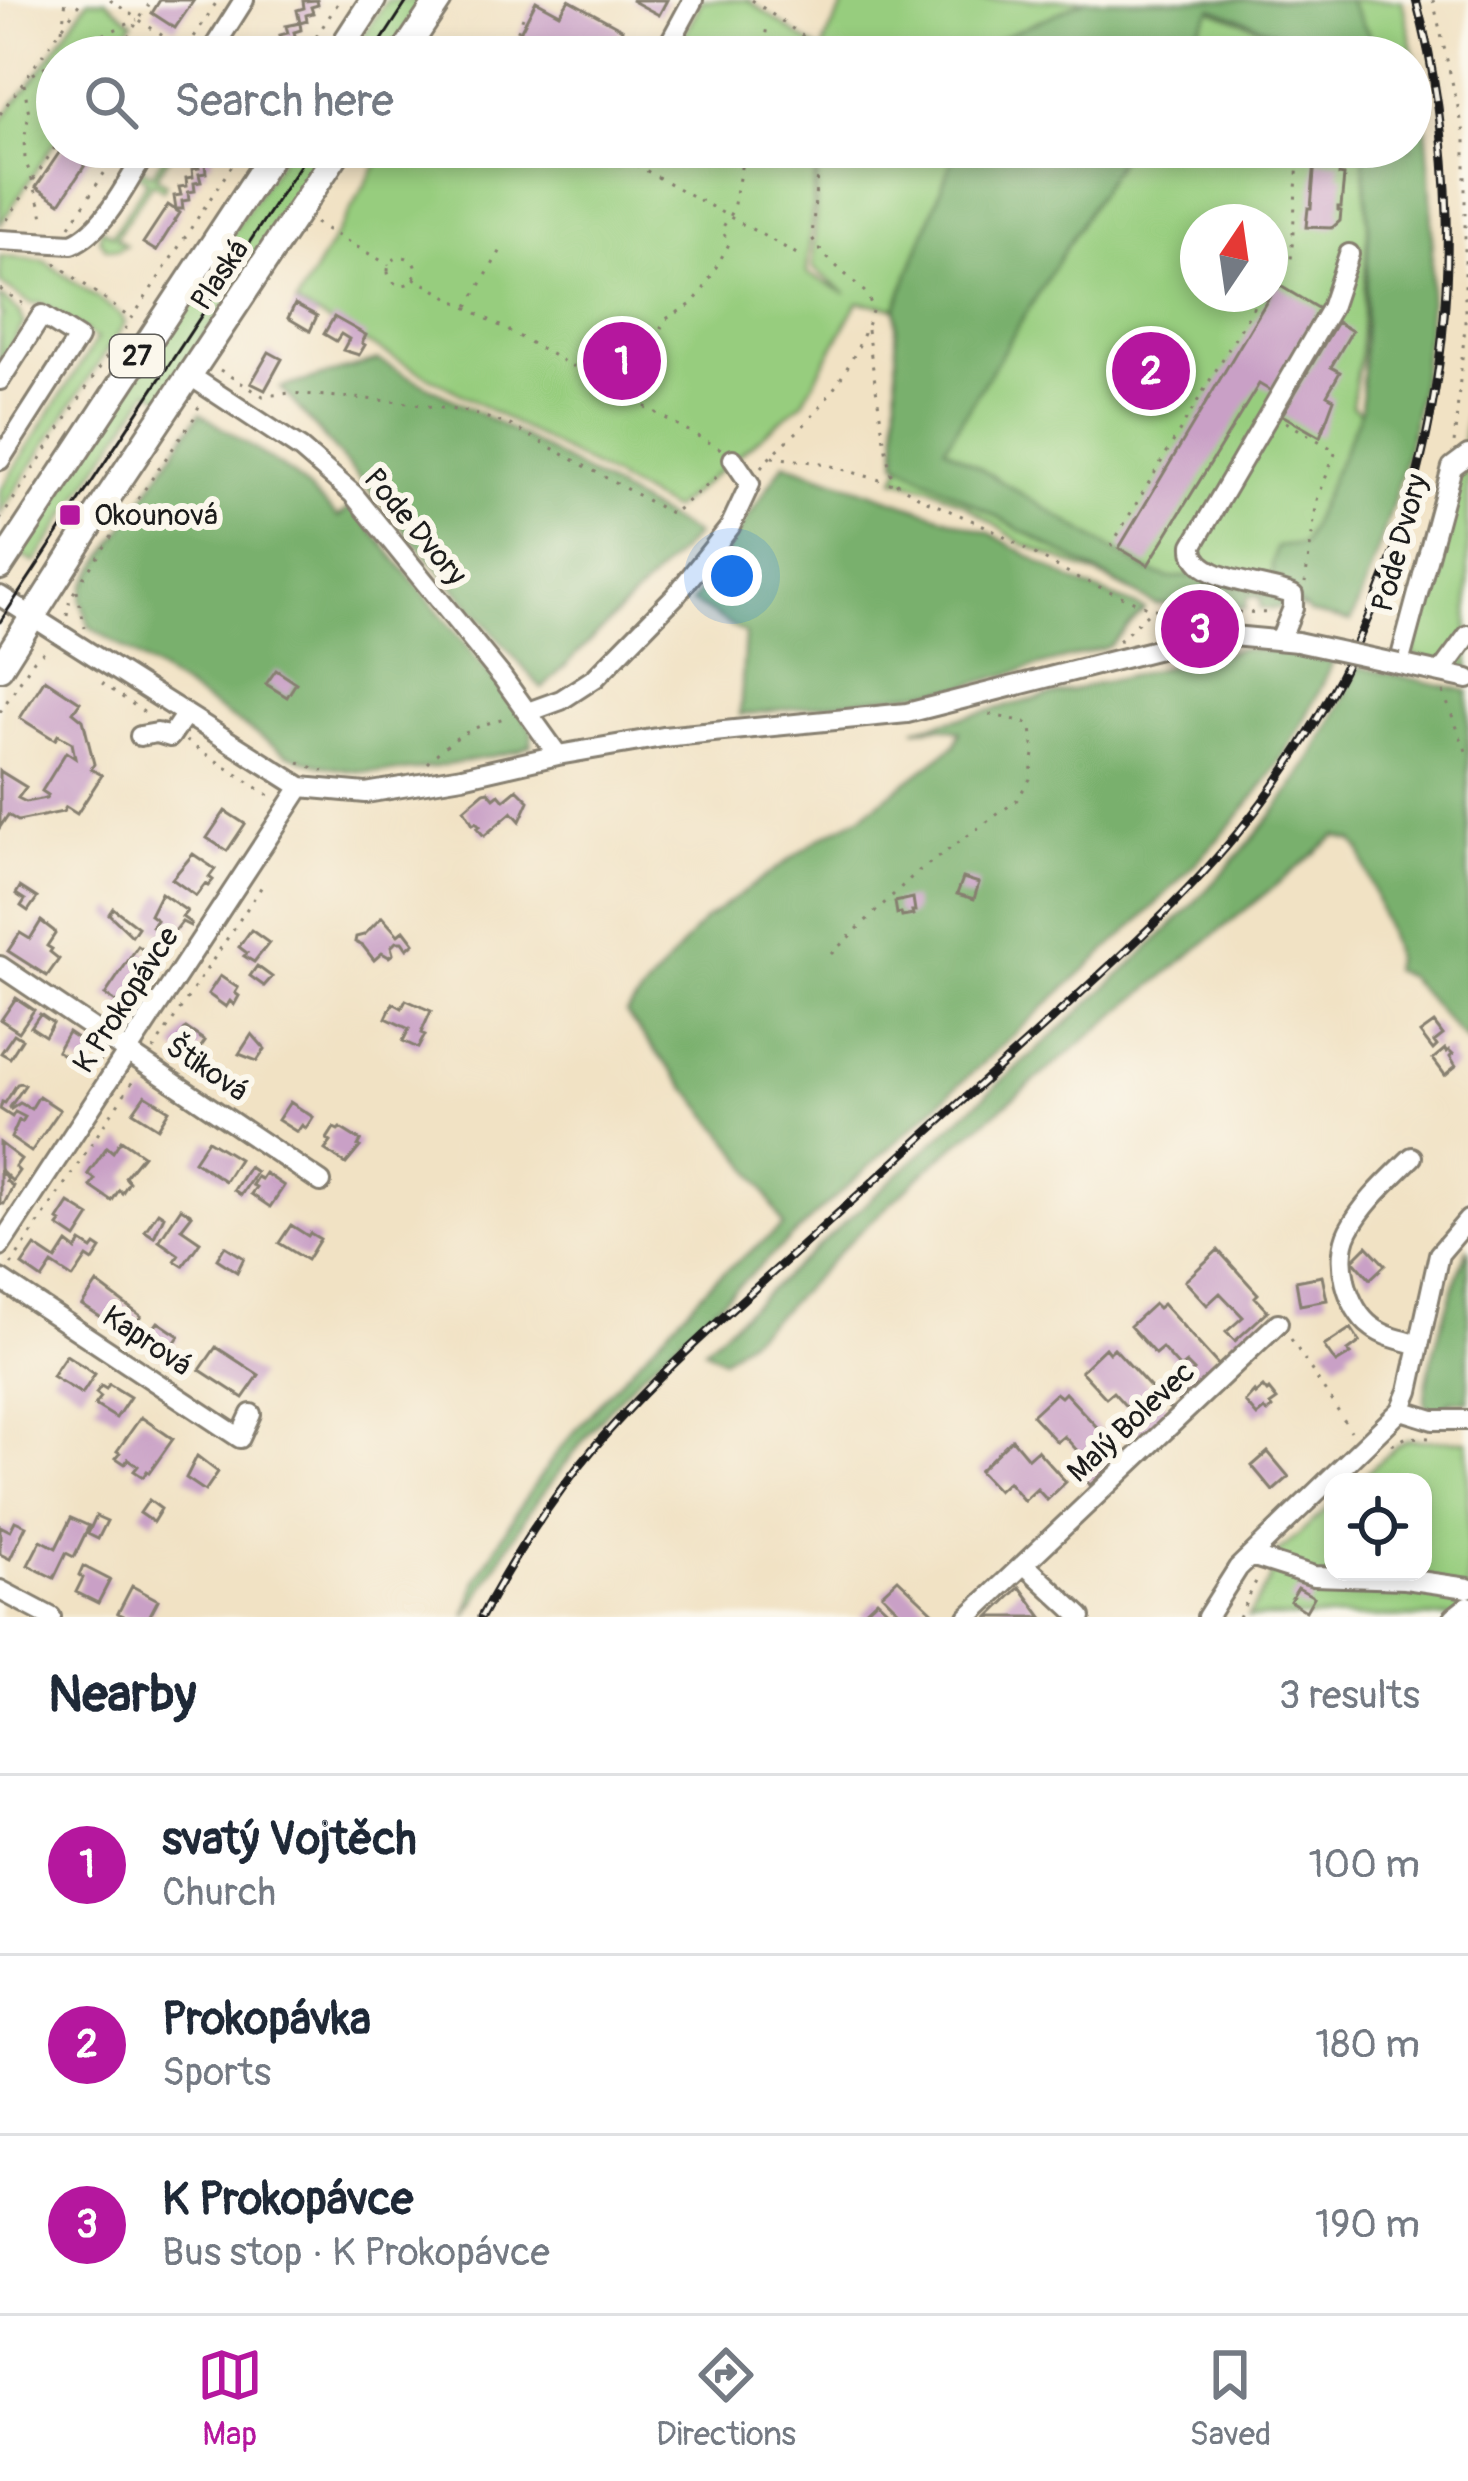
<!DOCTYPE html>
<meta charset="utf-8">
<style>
body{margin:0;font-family:Pangolin,sans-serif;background:#f6f6f7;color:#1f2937}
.controls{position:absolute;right:36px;bottom:36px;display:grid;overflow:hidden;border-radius:24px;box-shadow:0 6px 18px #0003}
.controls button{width:108px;height:108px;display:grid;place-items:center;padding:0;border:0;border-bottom:3px solid #e0e1e3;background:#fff;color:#1f2937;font:60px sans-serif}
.compass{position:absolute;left:1180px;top:204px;width:108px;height:108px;border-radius:50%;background:#fff;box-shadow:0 6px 18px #0003;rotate:13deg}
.you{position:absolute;left:732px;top:576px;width:42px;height:42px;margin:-30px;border:9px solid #fff;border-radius:50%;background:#1a73e8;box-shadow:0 0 0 18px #1a73e833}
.badge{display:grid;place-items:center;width:78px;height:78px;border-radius:50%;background:#b5179e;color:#fff;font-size:39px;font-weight:700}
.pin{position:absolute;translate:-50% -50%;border:6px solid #fff;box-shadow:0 3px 12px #0006}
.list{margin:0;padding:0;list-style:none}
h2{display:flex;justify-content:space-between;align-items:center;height:156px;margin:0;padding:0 48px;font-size:51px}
h2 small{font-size:39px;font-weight:400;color:#747a83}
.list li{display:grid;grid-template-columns:78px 1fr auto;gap:36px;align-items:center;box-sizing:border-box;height:180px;padding:0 48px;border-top:3px solid #e0e1e3}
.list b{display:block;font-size:45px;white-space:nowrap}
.list p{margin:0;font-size:39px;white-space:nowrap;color:#747a83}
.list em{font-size:39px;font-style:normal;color:#747a83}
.icon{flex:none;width:66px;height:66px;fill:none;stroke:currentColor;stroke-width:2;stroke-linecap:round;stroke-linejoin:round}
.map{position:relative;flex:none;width:1468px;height:1617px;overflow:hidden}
.search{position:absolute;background:#fff;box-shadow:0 6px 18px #0003;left:36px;right:36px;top:36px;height:132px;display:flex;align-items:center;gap:30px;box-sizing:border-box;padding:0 42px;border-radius:66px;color:#747a83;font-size:45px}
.sheet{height:696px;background:#fff}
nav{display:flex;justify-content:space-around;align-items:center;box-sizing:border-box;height:168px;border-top:3px solid #e0e1e3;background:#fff;font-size:33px;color:#747a83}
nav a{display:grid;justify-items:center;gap:6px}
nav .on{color:#b5179e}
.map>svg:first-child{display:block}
</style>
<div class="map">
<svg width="1468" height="1617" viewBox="0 0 1468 1617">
<rect width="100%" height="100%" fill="#fbf7ec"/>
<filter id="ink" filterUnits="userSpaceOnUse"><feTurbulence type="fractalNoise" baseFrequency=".00833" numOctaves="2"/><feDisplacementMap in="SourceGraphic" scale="24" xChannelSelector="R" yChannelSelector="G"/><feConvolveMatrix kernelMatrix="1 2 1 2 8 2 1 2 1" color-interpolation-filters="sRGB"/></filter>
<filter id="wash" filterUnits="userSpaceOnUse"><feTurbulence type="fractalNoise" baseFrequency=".004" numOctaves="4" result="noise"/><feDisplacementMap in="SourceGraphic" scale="48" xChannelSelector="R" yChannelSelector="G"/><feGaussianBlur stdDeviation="2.7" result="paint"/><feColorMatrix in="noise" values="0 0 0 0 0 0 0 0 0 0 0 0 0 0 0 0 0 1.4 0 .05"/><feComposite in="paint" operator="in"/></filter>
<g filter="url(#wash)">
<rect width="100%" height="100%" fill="#f1e2c4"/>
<path fill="#97cd7e" stroke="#5a744d" stroke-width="3" fill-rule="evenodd" d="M88,0H105L133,22L110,57H57V138L0,225V122L40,71Z
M387,0H425L388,57H349Z
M702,0H748L823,53L825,41L843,7L835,0H1086L998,40L991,57H673Z
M1348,0H1402L1419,76L1424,112L1417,114L1411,104V57H1383Z
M1205,8L1338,57H1170Z
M170,147H176L156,177L166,184L163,190L152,183L116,237L126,245L117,250L106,248L100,239L101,228L112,235L147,181L138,173L141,168L152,174Z
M289,147H329L164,399L149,390L35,563L19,554Z
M387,147H581L617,167L628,147H817L807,273L846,294L813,268L819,147H957L896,308L858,302L803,402L672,510L296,304Z
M1107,147H1363L1368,228L1360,356L1352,406L1361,412L1311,603L1304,608H1261L1260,597H1247L1246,608L1155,604L1098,575L1023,544L966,505L932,488L895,479L934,386ZM1198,222H1270V294H1198Z
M0,256L45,261L121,315L125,323L0,514V491L97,339L41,303L32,304L0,283Z
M0,296L20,312L24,323L0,363V320L3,315L0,312Z
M1468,400V668L1412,655L1459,472Z
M1408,1440L1468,1441V1617H1248L1269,1582L1279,1552L1333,1503V1572H1423V1482H1356L1397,1446Z"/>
<path fill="#79b06d" stroke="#4a6644" stroke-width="3" d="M1086,0H1348L1383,57H1341L1212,8L1181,57H991L997,40Z
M1411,104L1417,114L1424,112C1447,296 1421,451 1351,622L1310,613L1273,578L1272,565L1277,547L1303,544L1361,411L1369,229L1363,147H1411Z
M957,147H1127L945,447L1148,571L1169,578L1200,576L1281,600L1283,608H1261L1260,597H1247L1246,608L1155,604L897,462L896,308Z
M378,360L524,437L696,535L542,689L281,388Z
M200,413L292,474L338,517L352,506L522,714L532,731L531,745L518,751C433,767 371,788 287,754L89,626L81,600L84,586Z
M784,463L988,532L1075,582L1145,609L1108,647L962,687L740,715L745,634L692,602Z
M1239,649L1276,651L1333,662C1312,708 1288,752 1258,792C1223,837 1182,877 1143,917L639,1376L601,1418L529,1511L466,1617L476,1580L522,1503L558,1451L608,1393L714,1280L783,1226C746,1146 677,1084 626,1013L703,921L820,838L863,815L955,745L960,731L941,727L914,729Z
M1359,667L1468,691V1043L1408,977L1392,970L1394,960L1393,950L1360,850L1353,841L1336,836L941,1157L854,1237L782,1311L723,1359L704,1349C802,1261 899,1173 996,1086C1094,999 1195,913 1276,810C1310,766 1335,717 1359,667Z
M1468,1247V1402L1449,1401L1444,1414H1431C1429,1411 1427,1409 1426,1406C1419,1384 1458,1272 1468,1247Z"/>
<g id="blocks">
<path fill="#c9a0c6" d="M160,0H194L175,28L152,13Z
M317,0L318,5L311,7L313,13L306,15L307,21L300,23L297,10L304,8L303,1Z
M569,0L622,29L614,44L638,57H586L557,41L551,52L519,34L536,1L560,14Z
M631,0H667L659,15Z
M300,23L301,30L294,32L296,39L288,41L290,48L283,49L284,56L270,57L269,53L276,51L275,44L282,42L280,35L288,33L286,26Z
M142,38L166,54L164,57H130Z
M63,147H97L60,203L36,187Z
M210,150L212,163L205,164L206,173L199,174L201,182L194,183L195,191L188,192L189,200L182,201L183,209H176L174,196L181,195L179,187L187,186L186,178L193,177L192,169L199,168L197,160L204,159L203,151Z
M1315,160L1340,162L1339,175L1344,176L1341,207H1338V210L1341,211L1340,221L1332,228L1306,227L1308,208H1311Z
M168,205L180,213L156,251L143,243Z
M1277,284L1319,309L1271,391L1259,384L1148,565L1119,548Z
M295,304L317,316L310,331L288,318Z
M334,317L366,335L362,343L365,345L359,355L343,350L349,339L341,334L336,341L324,334Z
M1337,322L1352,331L1331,367L1340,372L1327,395L1334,399L1320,437L1282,415Z
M617,349L635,358L626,375L609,367Z
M269,352L282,359L265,390L251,383Z
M276,670L296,683L287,697L266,684Z
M45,679L80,702L73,712L83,720L94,764L91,769L102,775L77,814L66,807L63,812L18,821L8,815L0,827V771L26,787L18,798L26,802L46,798L48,795L42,791L66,752L75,758L72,743L58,735L55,740L20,718Z
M517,789L529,801L520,821L512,812L484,836L477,828L480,826L476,822L473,824L464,809L484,792L488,791L494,798L499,794L504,800Z
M225,811L245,824L227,851L207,838Z
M193,854L215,869L209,877L213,880L208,886L205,884L196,896L172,879Z
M963,878L979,883L974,899L957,894Z
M20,887L37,898L28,911L21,906L25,900L16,894Z
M161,893L187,911L182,917L191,923L190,926L182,922L169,939L152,927L157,920L150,915Z
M913,898L915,911H912L913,915L902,917L901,913L897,914L895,902Z
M113,908L138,927L132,936L109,914Z
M382,917L398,935L404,930L414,943L407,949L402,942H396L391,947L393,954L389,957L382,953L374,960L363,946L355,942L356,937L364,935Z
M41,921L54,931L55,934L47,946L52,949L50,952L59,959L47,976L8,951L20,933L30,939Z
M251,930L269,943L254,962L244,956L247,953L239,947Z
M138,946L159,961L148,977L151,979L146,986L143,984L127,1009L105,995Z
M257,966L272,977L264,986L250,976Z
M220,976L238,988L235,993L239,996L234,1005L230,1001L226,1007L208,994Z
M16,998L34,1010L19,1032L1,1020Z
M406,1000L431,1011L421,1033L425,1035L418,1048L403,1041L409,1029L386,1018L393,1003L402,1008Z
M40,1014L53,1023L45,1036L31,1027Z
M1434,1023L1443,1035L1434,1042L1437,1046L1433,1050L1420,1033Z
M186,1028L205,1041L191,1061L173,1049Z
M68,1032L104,1056L101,1060L95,1056L87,1069L57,1051Z
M14,1034L22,1039L10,1058L1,1053Z
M252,1034L265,1049L257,1061L239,1054Z
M1445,1049L1447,1052L1449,1050L1453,1054L1450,1056L1456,1066L1445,1075L1433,1059Z
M21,1083L25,1085L10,1107L11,1109L20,1103L31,1109L39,1096L60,1110L31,1152L11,1138L19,1120L22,1122L25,1117L15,1112L12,1117L0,1109L2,1102L5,1103L17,1084Z
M145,1095L169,1110L158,1128L133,1112Z
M290,1102L313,1117L306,1128L302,1125L297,1132L278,1120Z
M334,1128L338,1130L340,1128L361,1141L358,1146L360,1147L346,1164L325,1150L331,1142L327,1139Z
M121,1140L143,1155L125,1177L129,1182L122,1193L119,1190L112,1201L90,1186L95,1179L88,1174L107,1147L113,1152Z
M208,1140L239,1159L225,1181L194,1161Z
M0,1143L21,1159L15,1167L19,1171L12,1181L0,1169Z
M249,1167L256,1172L241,1195L234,1190Z
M0,1172L8,1178L6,1181L13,1186L4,1204H0Z
M265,1173L284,1186L270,1207L251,1194L256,1187L252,1185L257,1177L261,1179Z
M69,1203L90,1216L76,1238L58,1226L61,1222L58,1220Z
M181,1208L192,1215L181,1229L200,1242L183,1266L175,1261L179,1255L159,1241Z
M158,1212L164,1216L154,1237L145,1231Z
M291,1225L308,1236L310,1233L320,1239L307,1260L279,1243Z
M81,1242L92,1249L95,1245L101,1249L93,1261L87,1257L73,1278L52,1264L42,1279L22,1265L35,1246L56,1260L67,1243L76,1250Z
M225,1246L244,1258L237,1272L217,1259Z
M1367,1246L1385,1265L1370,1279L1353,1260Z
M1218,1250L1258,1294L1255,1297L1268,1311L1235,1341L1226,1332L1243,1317L1220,1293L1207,1305L1185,1281Z
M1322,1276L1327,1300L1300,1305L1296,1281Z
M97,1283L141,1316L132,1329L127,1326L123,1332L82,1305Z
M1154,1304L1158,1308L1163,1304L1220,1367L1188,1396L1178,1386L1194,1371L1186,1363L1180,1368L1162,1348L1155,1354L1130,1326Z
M158,1322L179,1336L164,1359L147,1348L154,1336L150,1333Z
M1351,1328L1360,1342L1348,1351L1351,1354L1336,1363L1324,1346Z
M216,1347L259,1375L243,1398L200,1370Z
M1105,1348L1109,1353L1114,1348L1172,1411L1139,1441L1129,1430L1146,1416L1138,1407L1132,1413L1113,1392L1106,1398L1081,1371Z
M66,1355L95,1374L82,1394L52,1376Z
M109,1384L130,1397L116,1418L95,1405L101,1397L96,1393L101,1386L106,1389Z
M1263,1387L1267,1392L1269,1390L1277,1400L1270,1405L1272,1408L1267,1413L1264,1410L1257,1416L1245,1402L1254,1392L1255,1394Z
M1056,1393L1061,1397L1065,1393L1123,1455L1090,1485L1081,1475L1097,1460L1089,1452L1083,1457L1064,1436L1057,1442L1032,1415Z
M141,1417L173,1439L149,1473L147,1471L143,1477L134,1471L138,1466L128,1459L125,1464L116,1458L120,1453L117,1451Z
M1012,1439L1028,1458L1037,1450L1066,1482L1047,1500L1037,1489L1024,1501L1008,1482L998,1491L979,1471Z
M1268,1452L1289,1477L1273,1491L1252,1466Z
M197,1456L218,1472L205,1491L186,1478Z
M149,1500L161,1509L153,1522L140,1513Z
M96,1516L107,1521L98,1539L88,1534Z
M71,1518L89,1526L74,1557L66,1553L54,1578L28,1565L41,1540L56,1548Z
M15,1521L26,1526L10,1559L0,1554V1526L10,1531Z
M83,1566L110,1580L98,1603L76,1592L83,1578L79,1575Z
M898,1579L938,1617H905L882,1594Z
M132,1586L158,1600L149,1617H126L118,1613Z
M1020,1587L1042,1617H989Z
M1298,1588L1314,1597L1306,1611L1290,1601Z
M877,1600L893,1615L890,1617H859Z"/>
</g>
</g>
<g filter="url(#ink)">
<use href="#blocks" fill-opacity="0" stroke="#867f70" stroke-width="3"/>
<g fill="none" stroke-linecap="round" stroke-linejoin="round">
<defs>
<path id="minor" d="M208,57L244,0
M662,57L693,0
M0,240L72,244C106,230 130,177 149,147
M189,375L301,449L353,494L502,677L558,755
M0,380L42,315L78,338L0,460
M1468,455L1452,467L1399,664L1468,679
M0,596L301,787L366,793L462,777L558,755L663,737L907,713L1199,639L1232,636L1297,642
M1280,640L1293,608V595C1268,583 1190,582 1193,545L1331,308L1349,254
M1440,673L1468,635
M528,712L561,700L595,678L676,595L730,527L750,484L733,459
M140,736L157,733L170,737L185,715
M0,966L321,1182
M1412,1157C1390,1179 1363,1203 1349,1230C1334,1259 1347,1309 1372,1327C1385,1337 1402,1340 1417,1344
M0,1246L301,787
M0,1279L240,1438L251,1414
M1401,1410L1433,1420H1468
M1251,1556L1314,1576L1405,1579L1468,1588
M1024,1564L1081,1617
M0,1590L51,1617
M968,1617L1278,1323
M1207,1617L1238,1568L1401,1410L1409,1391L1439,1254L1468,1220
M1454,1617L1468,1606"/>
<path id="major" d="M336,57L373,0
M401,57L439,0
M0,567L277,147
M0,668L105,502L341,147"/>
</defs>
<use href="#minor" stroke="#867f70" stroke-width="24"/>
<use href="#major" stroke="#867f70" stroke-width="30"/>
<path stroke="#867f70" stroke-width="3" stroke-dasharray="3 9" stroke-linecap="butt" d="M110,0L188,53
M752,0L825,52V57
M1433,0L1465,137V326L1454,444
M523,17L516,35L551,57
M62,30L66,0
M430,47L464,48L516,35
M61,57L82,44L137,20
M114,57L152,0
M181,57L218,0
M303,57L340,0
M762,57L767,26
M33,74L57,59
M24,84L29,114L24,140L25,159L41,207L44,224
M0,114L82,0
M1300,151L1344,147
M636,165L804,258
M7,220L57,144
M315,223L389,265
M70,226L121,147
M388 271a14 14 0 1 1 28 0a14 14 0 1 1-28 0Z
M55,263L130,318
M1270,265L1291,261L1299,147
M414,278L721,449
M0,289L25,305
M468,306L501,250
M867,330L884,440L891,474L898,485L927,501L983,525L1078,578L1152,609
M220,370L263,396L291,393L401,402L468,412L510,425L672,514L720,474
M626,392L666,319L692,304L705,287L729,244L722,229L733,209L745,147
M1286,422L1336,451L1317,500L1305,583
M772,457L821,463L897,485
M761,468C772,453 788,441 801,428C834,395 860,352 873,308L866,293L823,254L812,238L819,147
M0,520L244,147
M1111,546L1253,308L1254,294
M83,578L194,418L201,401
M77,591L85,628
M67,616L70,598L78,586
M1119,641L1152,609L1270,613
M102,683L148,715
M1443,692L1468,756
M0,712L34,660L47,649
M186,741L273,798
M299,763L324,771
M428,763C451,737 475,726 508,717
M831,954L916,873L1016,801L1030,779L1034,754L1031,728L1025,722L982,713
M153,1050L264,883
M11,1265L135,1078
M1291,1339L1351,1431
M1392,1445L1407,1437L1429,1438
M1239,1617L1258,1577"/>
<use href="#minor" stroke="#fff" stroke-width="18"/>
<use href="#major" stroke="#fff" stroke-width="24"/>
<path stroke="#1c1c1c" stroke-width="3" d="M371,57L408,0
M0,622L312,147"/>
<defs>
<path id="rail" d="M481,1617C514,1556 552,1497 597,1444C656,1376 723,1317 790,1257C873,1182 956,1106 1040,1030C1123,954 1208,879 1273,787C1348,681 1400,560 1427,433C1457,292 1454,140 1416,0"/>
</defs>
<use href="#rail" stroke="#1c1c1c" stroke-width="9"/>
<use href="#rail" stroke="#fbf7ec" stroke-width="4.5" stroke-dasharray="14" stroke-linecap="butt"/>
<defs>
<path id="minor-bridge" d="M1297,642L1399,664"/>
</defs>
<use href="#minor-bridge" stroke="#867f70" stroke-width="24" stroke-linecap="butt"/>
<use href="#minor-bridge" stroke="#fff" stroke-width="18"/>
</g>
</g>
<rect fill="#b5179e" stroke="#fbf7ec" stroke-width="4.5" x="58" y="503" width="24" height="24" rx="6"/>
<g text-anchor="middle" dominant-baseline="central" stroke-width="12" stroke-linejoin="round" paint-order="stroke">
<rect fill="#fbf7ec" stroke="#5f5e5a" stroke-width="3" x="110" y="335" width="54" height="42" rx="9"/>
<g font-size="27" font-weight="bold" fill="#1c1c1c">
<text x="137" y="356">27</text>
</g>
<g font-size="30" fill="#1c1c1c" stroke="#fbf7ec">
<text transform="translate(220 275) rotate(-56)">Plaská</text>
<text transform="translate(415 527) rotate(50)">Pode Dvory</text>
<text transform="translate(1400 543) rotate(-75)">Pode Dvory</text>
<text transform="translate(126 1000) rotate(-57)">K Prokopávce</text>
<text transform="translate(207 1069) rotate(34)">Štiková</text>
<text transform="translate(147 1341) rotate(34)">Kaprová</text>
<text transform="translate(1131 1422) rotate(-43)">Malý Bolevec</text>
</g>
<g font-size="30" fill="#1c1c1c" stroke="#fbf7ec" text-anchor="start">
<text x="94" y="515">Okounová</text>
</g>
</g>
</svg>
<div class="controls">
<button><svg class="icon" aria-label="locate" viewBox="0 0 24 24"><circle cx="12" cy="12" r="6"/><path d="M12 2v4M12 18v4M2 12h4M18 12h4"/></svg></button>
</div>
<svg class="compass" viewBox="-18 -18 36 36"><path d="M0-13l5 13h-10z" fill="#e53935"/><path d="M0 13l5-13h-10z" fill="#747a83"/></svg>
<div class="you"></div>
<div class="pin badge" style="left:622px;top:361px">1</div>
<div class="pin badge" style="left:1151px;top:371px">2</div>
<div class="pin badge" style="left:1200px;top:629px">3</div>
<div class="search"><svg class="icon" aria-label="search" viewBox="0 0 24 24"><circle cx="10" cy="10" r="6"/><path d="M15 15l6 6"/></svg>Search here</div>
</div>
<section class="sheet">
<h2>Nearby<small>3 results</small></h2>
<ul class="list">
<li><span class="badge">1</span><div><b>svatý Vojtěch</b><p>Church</p></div><em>100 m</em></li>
<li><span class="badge">2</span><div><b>Prokopávka</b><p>Sports</p></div><em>180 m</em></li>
<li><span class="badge">3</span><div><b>K Prokopávce</b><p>Bus stop · K Prokopávce</p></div><em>190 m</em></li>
</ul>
</section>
<nav>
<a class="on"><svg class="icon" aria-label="map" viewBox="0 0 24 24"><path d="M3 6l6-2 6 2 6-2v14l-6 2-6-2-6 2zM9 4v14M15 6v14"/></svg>Map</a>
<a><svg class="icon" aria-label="directions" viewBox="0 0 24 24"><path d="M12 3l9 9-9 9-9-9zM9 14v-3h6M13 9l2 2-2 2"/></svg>Directions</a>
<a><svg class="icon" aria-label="saved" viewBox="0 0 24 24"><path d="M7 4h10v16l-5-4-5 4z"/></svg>Saved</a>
</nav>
